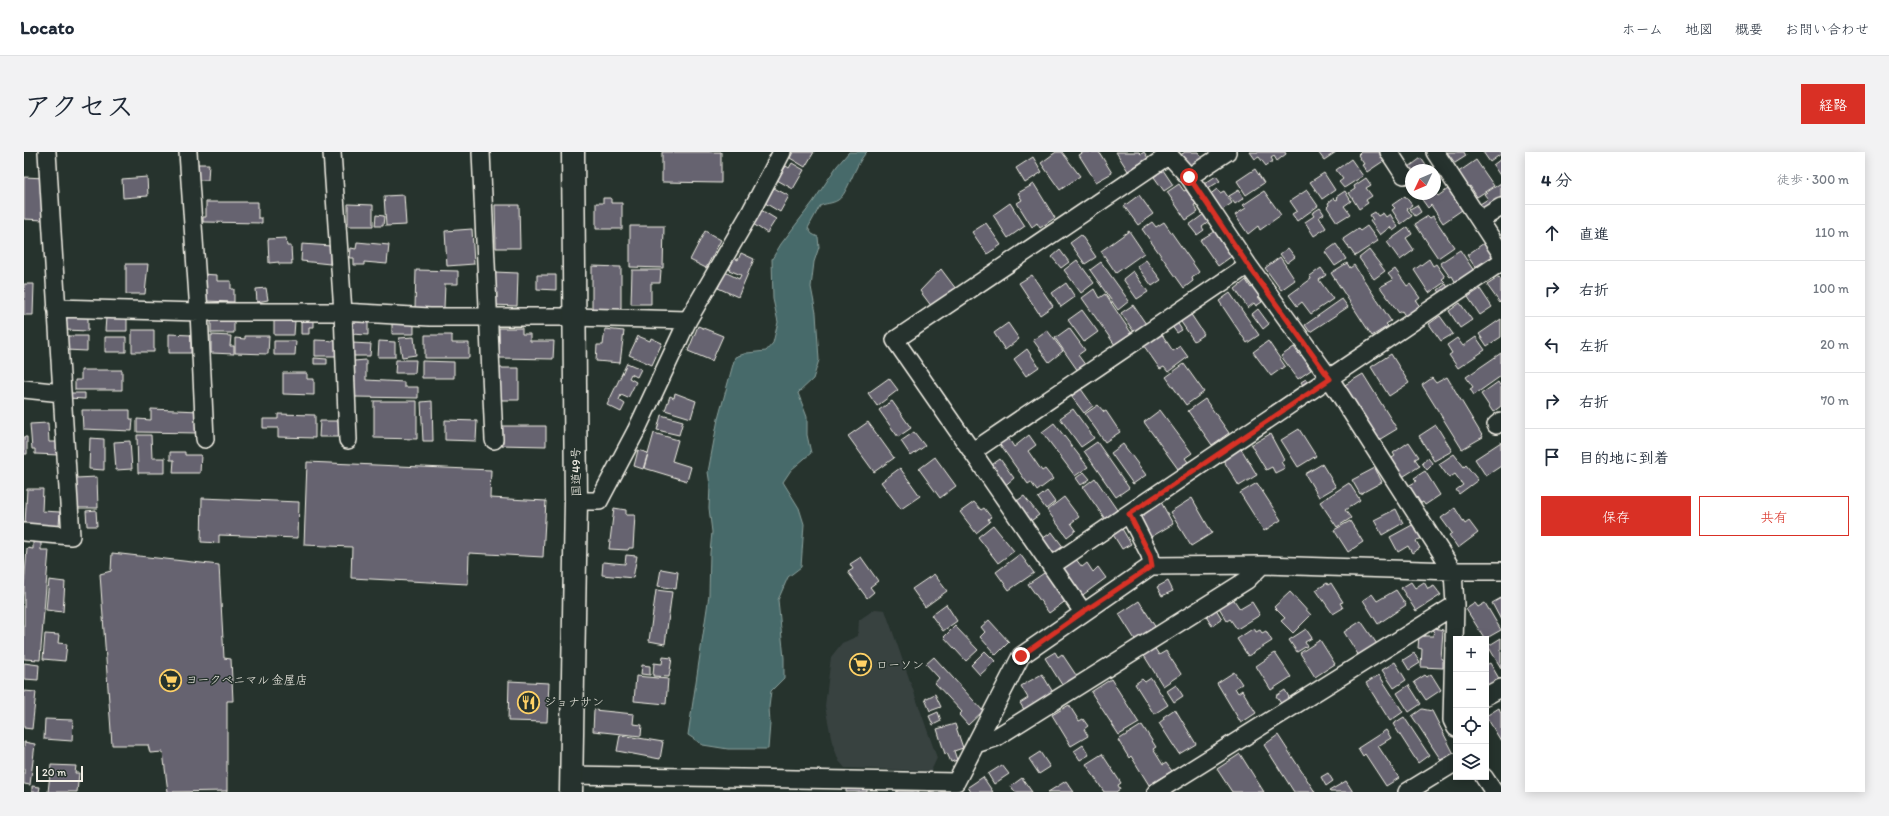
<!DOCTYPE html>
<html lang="ja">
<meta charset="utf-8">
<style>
body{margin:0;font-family:Itim,"Klee One",sans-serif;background:#f2f2f3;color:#1f2937}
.controls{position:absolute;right:12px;bottom:12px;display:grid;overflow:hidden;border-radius:0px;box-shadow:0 2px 10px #0003}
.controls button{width:36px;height:36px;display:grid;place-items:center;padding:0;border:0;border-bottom:1px solid #e0e1e3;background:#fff;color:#1f2937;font:20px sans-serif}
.compass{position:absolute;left:1381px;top:12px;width:36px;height:36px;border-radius:50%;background:#fff;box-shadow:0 2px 10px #0003;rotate:226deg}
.scale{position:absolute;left:12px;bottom:10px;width:47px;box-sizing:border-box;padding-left:4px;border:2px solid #f4f1e8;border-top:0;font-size:11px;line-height:14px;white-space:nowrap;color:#f4f1e8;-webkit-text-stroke:3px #26332d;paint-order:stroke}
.stop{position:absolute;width:12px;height:12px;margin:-9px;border:3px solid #d93025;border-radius:50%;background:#fff}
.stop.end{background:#d93025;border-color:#fff;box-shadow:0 1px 4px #0008}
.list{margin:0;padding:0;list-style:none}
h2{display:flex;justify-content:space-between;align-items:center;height:52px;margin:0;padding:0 16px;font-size:17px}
h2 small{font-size:13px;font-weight:400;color:#747a83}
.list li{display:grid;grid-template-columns:26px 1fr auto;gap:12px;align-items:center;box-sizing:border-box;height:56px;padding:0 16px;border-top:1px solid #e0e1e3}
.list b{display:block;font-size:15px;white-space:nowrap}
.list em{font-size:13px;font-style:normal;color:#747a83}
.actions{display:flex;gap:8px;padding:12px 16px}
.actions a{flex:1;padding:9px 0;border:1px solid #d93025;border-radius:0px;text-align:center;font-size:14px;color:#d93025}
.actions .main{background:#d93025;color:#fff}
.icon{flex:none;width:22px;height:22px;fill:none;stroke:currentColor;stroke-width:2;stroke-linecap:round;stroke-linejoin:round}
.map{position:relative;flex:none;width:1477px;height:640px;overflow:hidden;border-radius:0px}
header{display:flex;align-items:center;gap:24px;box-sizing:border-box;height:56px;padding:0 20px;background:#fff;border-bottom:1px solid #e0e1e3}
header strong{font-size:19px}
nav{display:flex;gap:22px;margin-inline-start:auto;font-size:14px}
.intro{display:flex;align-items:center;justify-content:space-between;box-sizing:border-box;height:96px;padding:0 24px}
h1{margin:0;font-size:28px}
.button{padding:10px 18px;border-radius:0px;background:#d93025;color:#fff;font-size:14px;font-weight:700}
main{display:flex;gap:24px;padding:0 24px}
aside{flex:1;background:#fff;border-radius:0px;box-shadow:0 2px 10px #0003}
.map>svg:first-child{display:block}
</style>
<header>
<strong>Locato</strong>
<nav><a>ホーム</a><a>地図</a><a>概要</a><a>お問い合わせ</a></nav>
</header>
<div class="intro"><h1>アクセス</h1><a class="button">経路</a></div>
<main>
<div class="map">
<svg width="1477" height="640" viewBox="0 0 1477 640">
<rect width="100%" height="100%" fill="#26332d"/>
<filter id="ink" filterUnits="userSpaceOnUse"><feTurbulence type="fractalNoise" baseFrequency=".025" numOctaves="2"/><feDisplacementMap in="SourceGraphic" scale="8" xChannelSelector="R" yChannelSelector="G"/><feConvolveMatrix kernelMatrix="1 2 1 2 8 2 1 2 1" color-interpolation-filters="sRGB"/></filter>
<g filter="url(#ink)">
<path fill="#394241" d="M851,457L861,458L913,606L907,619L821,616L815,609L808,590L801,554L807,505L818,491L834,484L835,468Z"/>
<path fill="#476b6b" stroke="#8ca19d" d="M825,0H843C831,11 824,42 814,48C808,52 801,51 796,54L784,76L788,82L794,85L795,95L790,110L787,135L792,161L795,208L789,227L774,241L783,265V283L787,301L767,318L759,330L775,356L780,372L777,415L764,425L754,448L760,506V526L747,539L745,555L746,572L744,597H704L679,593L664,583L685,443L686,401L688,380L685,356L686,333L684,320L694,267L711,205L723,201L742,199L749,191L754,170L749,147L748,107L757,92L789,50L813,14Z"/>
<path fill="#666470" stroke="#f4f1e8" d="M638,0H697V31L638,30Z
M769,0H790L781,15L766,6Z
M1032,0H1038L1056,24L1036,38L1017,11Z
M1060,0H1075L1088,21L1072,30L1055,3Z
M1092,0H1115L1117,2L1120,0L1124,6L1104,19Z
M1161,0H1174L1179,7L1163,16L1155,4Z
M1226,0H1261L1262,2L1253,9L1250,4L1247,6L1249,9L1242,14L1235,5L1231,7Z
M1294,0H1312L1300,8Z
M1337,0H1355L1361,8L1343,20L1338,13L1340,12L1334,3Z
M1423,0H1440L1442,4L1431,11Z
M1459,0H1477V2L1466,10Z
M1009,5L1018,20L1001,31L992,16Z
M1397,6L1405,18H1387L1385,15Z
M1327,7L1339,24L1320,36L1315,30L1319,27L1312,18Z
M1477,7V25L1469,13Z
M1452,8L1470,34L1453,45L1446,34L1443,36L1433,21Z
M768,11L780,18L769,37L753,28L762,14L765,16Z
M173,12H185L184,28H173Z
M1231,17L1240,31L1222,43L1213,29Z
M1139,18L1149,33L1140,39L1130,25Z
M1300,21L1311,38L1298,47L1286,30Z
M1192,24L1196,29L1180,39L1177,34Z
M0,25L21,26L20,68L0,67Z
M123,25L124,44L99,46L98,27Z
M1342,26L1347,33L1342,36L1348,44L1342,48L1344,51L1335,57L1325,41L1331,37L1330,34Z
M1477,31V45L1459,57L1456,52L1464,47L1460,42Z
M1010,32L1031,66L1016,76L1013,71L1008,75L993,51L998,48L994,41Z
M1155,32L1160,39L1162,38L1172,52L1170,53L1174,60L1162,68L1143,40Z
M750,36L765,44L756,60L741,51Z
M1193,37L1196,41L1200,39L1208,51L1195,60L1184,44Z
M1424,37L1438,58L1419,71L1407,53L1404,56L1394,42H1405L1406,44L1411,41L1414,44Z
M1215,38L1220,46L1211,52L1205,44Z
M1283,38L1294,54L1273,69L1268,62L1273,59L1266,49Z
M1240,39L1257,63L1236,78L1234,74L1224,82L1211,63L1222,56L1219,53Z
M1321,39L1327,49L1320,54L1326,62L1313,70L1303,55L1305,53L1304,51L1310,46L1312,48L1314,47L1312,45Z
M380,43L382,73L362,74L360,44Z
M1115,43L1129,62L1114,73L1100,54Z
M1381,44L1388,53L1383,57L1388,64L1377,72L1368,58L1371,56L1368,53Z
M579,46H587V51H598V77H572V51H579Z
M182,50H234V66H238V71L179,70V65H182Z
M986,51L1001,74L984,86L969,63Z
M324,52L349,53V74H324Z
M471,53H495L496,96H472Z
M1393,53L1397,60L1391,64L1386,57Z
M1296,56L1300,62L1295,65L1302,76L1290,84L1281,70L1290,64L1288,61Z
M737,58L752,67L743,81L729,72Z
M1351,60L1354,64L1359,61L1362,65L1366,62L1374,75L1369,79L1366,75L1356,83L1346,69L1349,68L1346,63Z
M1180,62L1186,69L1178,75L1180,78L1173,83L1165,73Z
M352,63L360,64L359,74H351Z
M1404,64L1406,66L1409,64L1430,95L1414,106L1391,72Z
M1128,70L1132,75L1140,70L1175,120L1168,126L1169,129L1160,136L1118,77Z
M962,71L977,93L963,102L948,80Z
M606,74H640L639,116L606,115Z
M1343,74L1354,89L1331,104L1319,87L1334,77L1336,79Z
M1384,75L1388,82L1382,86L1390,98L1376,108L1363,90Z
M448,77L450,112L423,114L421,79Z
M681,79L697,88L682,116L666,108Z
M1105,79L1120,101L1092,121L1077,99Z
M1191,79L1208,104L1194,114L1176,88Z
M1057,83L1072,105L1061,112L1046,91Z
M262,86L263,94H267L268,112H255V110L245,111L244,87Z
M333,90L365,93L363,112L340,110V113H330V106H326L327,96L332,97Z
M1460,91L1469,104L1451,115L1443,103Z
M278,92L307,94L306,112L277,109Z
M1312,92L1322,107L1311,114L1301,100Z
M1264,96L1271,105L1263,111L1256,102Z
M1036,98L1045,110L1037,116L1028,105Z
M1345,98L1361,119L1350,127L1335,106Z
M1436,98L1450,119L1432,131L1428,124L1426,125L1416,111Z
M717,101L730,107L714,145L694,136L701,120L715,127L717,123L705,118L710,106L714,108Z
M1256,105L1271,128L1257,138L1241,116Z
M1405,107L1409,114L1412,112L1421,125L1418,127L1421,130L1405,141L1390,118Z
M1053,108L1070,131L1057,141L1040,118Z
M1122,108L1137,128L1128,134L1113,114Z
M1077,110L1105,149L1094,158L1066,118Z
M1323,111L1326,116L1330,113L1367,169L1362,172L1364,174L1348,184L1307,121Z
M102,112H124L121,142H102Z
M568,114L597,115V159H568Z
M1297,116L1302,123L1295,128L1309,147L1287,162L1278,150L1273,154L1265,143L1287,127L1286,124Z
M917,117L932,137L908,155L896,139Z
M1371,117L1383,134L1386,132L1396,146L1392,149L1397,156L1383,167L1378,159L1375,161L1356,135L1369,128L1364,122Z
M392,118L434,119V132H421L420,156H391Z
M608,118H637L636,131H627V152H607Z
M1109,119L1124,140L1113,147L1099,127Z
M470,120L494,121L493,154L469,153Z
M178,122L193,123V129H207V137H210V150L181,149Z
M513,123H532V138L513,137Z
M1008,123L1029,154L1016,163L995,131Z
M1475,125L1477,128V150L1476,151L1463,133Z
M1222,128L1227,136L1231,133L1238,143L1234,145L1238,150L1232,154L1230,151L1224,156L1211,137Z
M1042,131L1051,145L1037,155L1028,141Z
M0,132H10L9,163H0Z
M1422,132L1425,138L1418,143L1414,138Z
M242,136L244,148L233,150L232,137Z
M1070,137L1075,146L1081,142L1108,182L1091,193L1058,146Z
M1456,137L1468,155L1456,163L1444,145Z
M1206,141L1235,183L1223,191L1195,149Z
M1318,147L1324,155L1286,180L1281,173Z
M1436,151L1448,168L1436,176L1425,159Z
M1109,153L1122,172L1110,180L1097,161Z
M1234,157L1245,172L1239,177L1228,162Z
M1058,158L1074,180L1060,190L1044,168Z
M1166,161L1180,182L1170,189L1155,167Z
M42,163H64V179L42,178Z
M1416,164L1429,182L1417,189L1405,172Z
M82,165H103V179H81Z
M187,165L210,166V181H187Z
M277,166L290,167V175H285V182H277Z
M1477,167V185L1463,194L1455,182Z
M250,169H271L270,183H250Z
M328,169L344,170V183L327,182Z
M368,169H390V182H368Z
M1152,169L1158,178L1153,181L1147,173Z
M984,171L995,187L981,198L970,181Z
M674,174L699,184L688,209L664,199Z
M475,176H498V182H506V189H530L529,207L475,206Z
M1045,176L1061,198L1054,203L1062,214L1054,219L1031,186Z
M581,177L600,179L596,211L572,209L573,193H579Z
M108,178H130V200H108Z
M1023,178L1039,199L1025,210L1009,188Z
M1137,181L1149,199L1156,194L1164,205L1144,220L1140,215L1136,217L1120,194Z
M145,182L167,183V201H145Z
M187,183L207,184L206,194H210V202L187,201Z
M401,183H428V191H445V206H401Z
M42,184H63V199L41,198Z
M221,184H245L244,202L211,201V186L221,187Z
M614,184L626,189L627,186L638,191L628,213L605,203Z
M81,185H102V200H81Z
M390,185L392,203L378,205L375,186Z
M1452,185L1461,198L1434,216L1425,203L1428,201L1423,193L1433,186L1439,194Z
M291,188L313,189V204H291Z
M250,189H272L271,203H250Z
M355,189L371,190V205H354Z
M1244,189L1261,214L1247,224L1229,200Z
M328,191L347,192L346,204H327Z
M1270,195L1277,205L1281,203L1286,211L1283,213L1287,218L1274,227L1257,204Z
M1003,197L1015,215L1002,224L990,207Z
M1477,201V224L1450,243L1446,237L1449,235L1442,225Z
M1367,202L1385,231L1365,244L1347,215Z
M290,206L303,207V212H290Z
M342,208V228L380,230V235H394V246L331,245L330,209Z
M372,208H392L391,221H371Z
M398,209L430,210V226H398Z
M603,211L617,217L613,225L607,222L605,226L612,230L604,246L597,243L595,248L601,252L597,260L583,253Z
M1160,212L1180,240L1162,253L1142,225Z
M475,216H495V248H475Z
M57,218H98V238H51V228H57Z
M259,221H283V227H290V243L259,242Z
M1339,222L1373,277L1353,289L1319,234Z
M1423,225L1459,285L1438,297L1398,233L1408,226L1412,231Z
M865,226L874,238L853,254L844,241Z
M1282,227L1287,233L1281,237L1277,230Z
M1474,230L1477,235V254L1469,260L1457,242Z
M1057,237L1069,254L1060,261L1047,244Z
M44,241H61V247L44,246Z
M651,241L672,249L667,266L641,258L646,244L650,246Z
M1181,247L1205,281L1188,293L1164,259Z
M350,249H393V287L350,286Z
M408,249L409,289H399L397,250Z
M868,249L887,276L874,285L855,258Z
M1074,253L1080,260L1082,259L1096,280L1081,290L1061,262Z
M127,257L176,259L175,281L113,280V267L127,268Z
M1049,257L1070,286L1057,295L1036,266Z
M58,258H106V267H109L108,279L59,277Z
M1136,258L1168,301L1161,306L1164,310L1154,317L1120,270Z
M254,262L291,263V286L254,285V276H239V267H254Z
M637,263L659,269L655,283L633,278Z
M421,268L453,269L452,289L421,288Z
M296,269H317L318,285H295Z
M844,270L870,306L850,320L824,284Z
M24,271L25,290H35V303L11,302V297H8L6,272Z
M1030,271L1064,315L1051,324L1018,280Z
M1412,273L1428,299L1410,309L1395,284Z
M475,274H522V294L475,293Z
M1275,277L1292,304L1274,315L1257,288Z
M890,280L901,294L887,304L877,289Z
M630,281L654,288L648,309L667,315L663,329L620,316Z
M1246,282L1260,308L1257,310L1261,316L1251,321L1248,315L1242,318L1227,293Z
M113,283H127L128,306H141V321H114Z
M1005,283L1012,293L1004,299L1018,319L1021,317L1029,327L1013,339L1007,330L1004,332L974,290L983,284L990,295Z
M0,285H3V302H0Z
M66,286L80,287V318L65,317Z
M106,289L108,317L92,318L90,290Z
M1073,290L1105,336L1092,345L1060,299Z
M1385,290L1395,305L1391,307L1396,314L1377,326L1365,308L1371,304L1369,301Z
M1477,290V314L1462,324L1451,307Z
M1099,292L1122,323L1109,332L1087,301Z
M1216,295L1233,323L1215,334L1198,306Z
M614,298L624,301L619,317L610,314Z
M146,300H161V303H177L176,321H149L150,308H146Z
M1430,302L1440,315L1442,313L1454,328L1435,342L1432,338L1439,333L1431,322L1425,326L1415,312Z
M911,305L932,334L916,346L895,317Z
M1404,306L1409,312L1403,318L1398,311Z
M976,307L990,326L979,335L965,315Z
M283,310L467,318L466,346L522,349L519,405L445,401L444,432L327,426L328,395L280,393Z
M1298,312L1312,335L1295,345L1281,322Z
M876,316L896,344L877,357L857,330Z
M1351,316L1358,330L1336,342L1328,328Z
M1401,319L1416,343L1401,353L1399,350L1395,352L1384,334L1393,329L1390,326Z
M1060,320L1066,327L1057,333L1052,326Z
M73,325L74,356H52V326Z
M1071,326L1093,358L1081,367L1059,335Z
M1233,331L1257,368L1240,379L1216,341Z
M1325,331L1336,348L1321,358L1327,366L1313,375L1296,350Z
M3,337H19L18,359L36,360L35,374L1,372Z
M1023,339L1031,350L1022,357L1014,346Z
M1000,344L1015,363L1004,371L990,351Z
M1040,345L1055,365L1047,371L1052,378L1043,385L1023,358Z
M178,346L275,350L274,386L195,383V391L177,390Z
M1168,346L1188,381L1167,394L1146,360Z
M950,350L957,358L960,356L967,365L964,367L966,370L952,381L936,360Z
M1137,350L1149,372L1127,385L1114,363Z
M590,356L602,358V363H611L609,396H605L604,398L585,397Z
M1431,356L1441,372L1445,369L1454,381L1434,396L1425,383L1428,381L1417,366Z
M1372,357L1379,371L1358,383L1350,368Z
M72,358L73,374H63L62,359Z
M1326,369L1339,390L1324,400L1310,378Z
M1390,372L1398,386L1392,389L1396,396L1388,401L1384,394L1374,400L1366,385Z
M969,373L990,399L974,411L954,385Z
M1097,375L1107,392L1098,397L1088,381Z
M1028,380L1040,396L1027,406L1015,389Z
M9,389L17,390V398H25L16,508L0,507V436L3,396L9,397Z
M88,401L195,413L200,506L207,507L209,549H203V639L144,640L139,600L126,601L124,593H88L76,422L87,419Z
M996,402L1010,421L985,438L972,420Z
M602,403L613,404L609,426L578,423L579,410L601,412Z
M837,405L854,429L846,435L850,440L843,446L824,420L829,417L826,412Z
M1051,406L1058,415L1063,411L1069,420L1074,415L1082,426L1056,445L1036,417Z
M637,417L654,420L652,437L634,434Z
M1023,419L1043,448L1025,461L1004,432Z
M910,422L923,439L901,455L888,437Z
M25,428L41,430L39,460L22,458Z
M1144,429L1149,439L1138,444L1133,435Z
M1387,430L1391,436L1400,430L1404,437L1410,434L1417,443L1392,459L1377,436Z
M1303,431L1304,433L1307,431L1319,450L1316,451L1319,456L1309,462L1292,438Z
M632,438L648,440L641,492L625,489Z
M1372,438L1382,453L1354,472L1339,448L1348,442L1353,449Z
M1266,440L1287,463L1269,481L1257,469L1261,466L1250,455Z
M1208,445L1216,457L1228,450L1236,463L1213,477L1206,467L1203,469L1194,454Z
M1477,446V468L1468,451Z
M1115,449L1132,476L1112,489L1095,462Z
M1451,451L1454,455L1461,451L1477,478L1461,487L1442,457Z
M922,452L933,469L919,479L907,463Z
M1192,457L1198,467L1188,474L1181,463Z
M965,468L985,490L972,503L956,485L961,480L957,475Z
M1337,469L1353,492L1335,504L1320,480Z
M931,474L954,498L942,509L920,485Z
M1230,476L1232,480L1236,478L1238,481L1242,479L1248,489L1224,504L1213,487Z
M1410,476L1419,478L1417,507H1419V516L1397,515L1398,497L1394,496L1395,484H1409Z
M1282,477L1288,486L1281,490L1283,494L1273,500L1265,488Z
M21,482L35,483L34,491L43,492L41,509L19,507Z
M1477,486V516L1464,494Z
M1296,488L1311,512L1291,525L1276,501Z
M1130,495L1135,503L1142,499L1157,522L1139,534L1119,502Z
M961,499L971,509L956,523L947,513Z
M1031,500L1034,505L1038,502L1054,526L1040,536L1021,506Z
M1251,501L1267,525L1247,538L1232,514Z
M1390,501L1396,511L1385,518L1379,508Z
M639,505L648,506L645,525L629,524L630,511L638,512Z
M910,505L959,559L944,573L935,563L938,560L911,531L915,526L902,512Z
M1371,510L1382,528L1370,536L1358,518Z
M0,511L15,513L14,528L0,527Z
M1466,511L1477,530L1465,538L1462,532V513Z
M618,513L626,514V523L617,522Z
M1210,520L1218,532L1211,536L1214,541L1218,538L1232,561L1217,571L1193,531Z
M1018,522L1030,542L1001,559L996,551L1004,546L997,534Z
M1407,522L1417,538L1402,548L1390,530L1401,523L1403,525Z
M1355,523L1379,560L1366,569L1342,531Z
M612,524L644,527L642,552L610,549Z
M1127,526L1144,553L1130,562L1111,532L1118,527L1121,530Z
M1087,527L1115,571L1095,583L1067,540Z
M485,529L525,531L523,570L484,569Z
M1152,533L1159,544L1150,550L1143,539Z
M1385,533L1397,552L1385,560L1373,541Z
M1261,538L1266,547L1258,553L1252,544Z
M0,539L12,540L8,577L0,576Z
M911,542L917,555L906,559L901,547Z
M1045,553L1055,569L1059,567L1064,574L1060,577L1064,584L1047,594L1028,563Z
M1475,556L1477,561V589L1462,564Z
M1151,557L1172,592L1155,602L1135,571L1140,567L1139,565Z
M1398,557L1408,559L1430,602L1417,608L1388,564Z
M570,558L610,562L609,572L618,573L617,584L569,579Z
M914,560L917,569L909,573L905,564Z
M1380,565L1405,603L1394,611L1369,572Z
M21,567L49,568L48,589L20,587Z
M931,572L939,596L930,599L933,608L927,610L923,601L921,602L913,577Z
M1118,573L1132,595L1129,597L1139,613L1142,611L1148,619L1125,633L1107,604L1105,606L1094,588Z
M1362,578L1367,586L1354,594L1375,626L1362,634L1341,602L1339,604L1334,596Z
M596,583L639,590L636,607L593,599Z
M1254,583L1291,640H1270L1240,593Z
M0,590L11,592L6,633L0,632Z
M1059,593L1065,603L1056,608L1050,599Z
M1016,600L1026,615L1015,622L1005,607Z
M1078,602L1097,631L1094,633L1096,637L1092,640H1080L1062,612Z
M1216,602L1240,640H1208L1193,617Z
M27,613L52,614L51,621H55L53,640H24Z
M978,613L985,622L970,632L964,622Z
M1304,621L1309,629L1302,634L1297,625Z
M959,625L969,640H947L944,635Z
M998,626L1008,640H991L987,634Z
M1042,629L1050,640H1024Z
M1322,629L1329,640H1306L1305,639Z
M8,634L16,635L15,640H8Z
M881,634L893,636L895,640H872Z
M822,637H843V640H822Z
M909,637H924L926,640H905Z"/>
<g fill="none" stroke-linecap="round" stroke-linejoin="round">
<defs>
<path id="minor" d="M164,0L175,160L181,287
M308,0L319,160L324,288
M457,0L470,288
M1203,0L1165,25L1224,113L1306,227L1429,419L1431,453L1428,568L1432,576
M1365,0L1380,23
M1411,0L1477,101
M1456,68L1477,55
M32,156L175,160H319L406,165H549L664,168
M0,237L38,241
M1472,273L1477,269
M948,300L1224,113
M552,349H575L612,279L664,168L725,63L758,0
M1105,362L1126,403L1128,414
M0,380L47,384L23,0
M1027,414L1477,110
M1059,460L871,188L1145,3L1165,25
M1462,544L1477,536
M952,592L971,586L1223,428L1238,413
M548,623L932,630
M1460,625L1470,640
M932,630L997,504L1127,414L1238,413L1429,419H1477
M1132,640L1431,453
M1383,640L1432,610"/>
<path id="highway" d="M547,640L552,349L549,0"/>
</defs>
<use href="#minor" stroke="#f4f1e8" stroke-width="20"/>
<use href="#highway" stroke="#f4f1e8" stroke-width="25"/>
<use href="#minor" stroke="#26332d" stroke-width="17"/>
<use href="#highway" stroke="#26332d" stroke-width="22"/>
</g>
</g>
<g fill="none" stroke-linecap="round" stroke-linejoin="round" filter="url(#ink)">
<path stroke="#d93025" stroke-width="5" d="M997,504L1059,460L1128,414L1126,403L1105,362L1306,227L1224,113L1165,25"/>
</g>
<defs>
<symbol id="supermarket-ring" viewBox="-11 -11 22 22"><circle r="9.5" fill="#26332d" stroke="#ffd166" stroke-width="1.5"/><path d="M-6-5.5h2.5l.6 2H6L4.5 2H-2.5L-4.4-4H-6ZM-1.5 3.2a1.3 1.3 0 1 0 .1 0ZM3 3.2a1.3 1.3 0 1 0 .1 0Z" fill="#ffd166"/></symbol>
<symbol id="restaurant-ring" viewBox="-11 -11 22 22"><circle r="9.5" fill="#26332d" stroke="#ffd166" stroke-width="1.5"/><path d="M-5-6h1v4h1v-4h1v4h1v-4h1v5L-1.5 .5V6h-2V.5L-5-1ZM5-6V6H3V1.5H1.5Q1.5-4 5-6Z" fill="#ffd166"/></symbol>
</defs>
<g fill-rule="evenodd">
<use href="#supermarket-ring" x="824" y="500" width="25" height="25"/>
<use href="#supermarket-ring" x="134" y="516" width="25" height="25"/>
<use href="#restaurant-ring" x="492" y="538" width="25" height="25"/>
</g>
<g text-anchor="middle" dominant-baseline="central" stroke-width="3" stroke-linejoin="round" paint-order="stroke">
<g font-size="12" fill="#f4f1e8" stroke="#26332d">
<text transform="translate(552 320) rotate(-91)">国道49号</text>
</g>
<g font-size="12" fill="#f4f1e8" stroke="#26332d" text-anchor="start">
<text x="852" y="513">ローソン</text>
<text x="162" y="528">ヨークベニマル 金屋店</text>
<text x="520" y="550">ジョナサン</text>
</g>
</g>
</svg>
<div class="controls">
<button>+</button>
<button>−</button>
<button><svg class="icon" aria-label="locate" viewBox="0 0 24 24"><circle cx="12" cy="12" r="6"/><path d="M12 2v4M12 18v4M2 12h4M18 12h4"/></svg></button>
<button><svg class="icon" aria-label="layers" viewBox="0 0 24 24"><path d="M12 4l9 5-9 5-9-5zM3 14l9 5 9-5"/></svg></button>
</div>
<svg class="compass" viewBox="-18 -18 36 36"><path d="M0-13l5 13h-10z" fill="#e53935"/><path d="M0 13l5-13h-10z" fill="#747a83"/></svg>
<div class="scale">20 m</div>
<div class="stop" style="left:1165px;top:25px"></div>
<div class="stop end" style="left:997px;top:504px"></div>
</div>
<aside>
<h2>4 分<small>徒歩 · 300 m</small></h2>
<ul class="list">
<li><svg class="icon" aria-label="ahead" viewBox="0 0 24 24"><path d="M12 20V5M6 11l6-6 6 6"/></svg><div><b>直進</b></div><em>110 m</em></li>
<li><svg class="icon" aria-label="right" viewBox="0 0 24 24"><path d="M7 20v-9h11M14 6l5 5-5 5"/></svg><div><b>右折</b></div><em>100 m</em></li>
<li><svg class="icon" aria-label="left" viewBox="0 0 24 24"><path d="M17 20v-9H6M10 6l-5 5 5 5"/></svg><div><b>左折</b></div><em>20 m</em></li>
<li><svg class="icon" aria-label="right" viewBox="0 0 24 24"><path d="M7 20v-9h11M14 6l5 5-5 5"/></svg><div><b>右折</b></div><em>70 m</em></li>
<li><svg class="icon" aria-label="arrive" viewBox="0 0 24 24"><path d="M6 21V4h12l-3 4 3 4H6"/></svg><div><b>目的地に到着</b></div></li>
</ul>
<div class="actions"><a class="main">保存</a><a>共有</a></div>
</aside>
</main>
